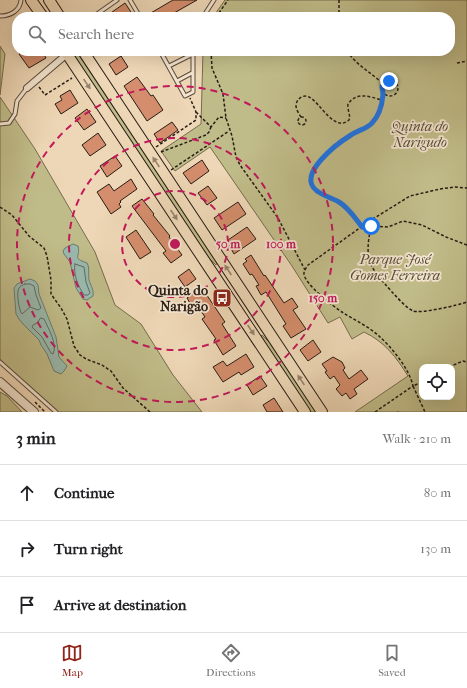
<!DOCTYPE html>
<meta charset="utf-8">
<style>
body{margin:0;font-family:"IM FELL French Canon",serif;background:#f6f6f6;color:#202124}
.controls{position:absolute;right:12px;bottom:12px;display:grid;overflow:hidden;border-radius:8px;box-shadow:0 4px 16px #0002}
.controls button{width:36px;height:36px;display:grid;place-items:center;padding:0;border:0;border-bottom:1px solid #e0e0e0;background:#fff;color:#202124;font:20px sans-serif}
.stop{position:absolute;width:12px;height:12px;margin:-9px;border:3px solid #1a73e8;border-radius:50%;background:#fff}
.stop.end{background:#1a73e8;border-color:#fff;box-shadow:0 1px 4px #0008}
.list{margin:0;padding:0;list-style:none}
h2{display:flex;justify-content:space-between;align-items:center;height:52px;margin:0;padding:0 16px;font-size:17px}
h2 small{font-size:13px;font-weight:400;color:#757577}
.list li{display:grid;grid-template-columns:26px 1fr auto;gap:12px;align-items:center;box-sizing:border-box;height:56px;padding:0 16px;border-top:1px solid #e0e0e0}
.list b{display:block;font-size:15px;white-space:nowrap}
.list em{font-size:13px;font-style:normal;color:#757577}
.icon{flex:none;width:22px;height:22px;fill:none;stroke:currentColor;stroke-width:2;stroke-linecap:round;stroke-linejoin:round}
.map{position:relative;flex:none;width:467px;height:412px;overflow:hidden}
.search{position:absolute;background:#fff;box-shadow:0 4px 16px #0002;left:12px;right:12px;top:12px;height:44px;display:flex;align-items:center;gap:10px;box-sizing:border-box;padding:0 14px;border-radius:16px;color:#757577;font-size:15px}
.sheet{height:220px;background:#fff}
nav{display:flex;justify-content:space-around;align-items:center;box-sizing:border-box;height:56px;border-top:1px solid #e0e0e0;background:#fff;font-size:11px;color:#757577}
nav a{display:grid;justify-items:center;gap:2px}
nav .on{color:#8f2418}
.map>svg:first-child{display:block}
</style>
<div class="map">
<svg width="467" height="412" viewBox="0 0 467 412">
<rect width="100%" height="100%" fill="#eed7b6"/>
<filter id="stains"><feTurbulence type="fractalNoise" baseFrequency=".005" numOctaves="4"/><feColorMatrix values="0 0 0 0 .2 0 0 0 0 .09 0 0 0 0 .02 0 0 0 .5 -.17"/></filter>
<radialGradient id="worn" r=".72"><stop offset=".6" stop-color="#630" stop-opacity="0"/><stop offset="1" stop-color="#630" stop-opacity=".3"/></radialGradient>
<path fill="#c0bc89" stroke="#746c4e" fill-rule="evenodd" d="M225,0H467V412H399L398,411L396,412H355L408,376C396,357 385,342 364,332L352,339L340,317L328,323L292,266L210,147L175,171L161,151L201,124L203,51H450V17H213ZM422,367H452V397H422Z
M0,46L5,54L0,95Z
M71,51H76L217,263L216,265L209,258Z
M0,97L35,149L95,252L115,305L141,324L173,375L202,412H55L0,362Z
M262,335L271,344L316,412H311L261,336Z
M0,392L7,396L22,412H0Z"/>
<path fill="#99baae" stroke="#6b7b70" d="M73,244L78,246C81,258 71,257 87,263C90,268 88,274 89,280C91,286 94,290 93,296L87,300L83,299L76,288L70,262L64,254L63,251L65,248Z
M30,279L35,281L38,285L39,294L56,337L59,357L67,366L64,371L61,374L54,371L47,354L41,345L39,340L23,324L19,319L16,314L14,288L17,284Z"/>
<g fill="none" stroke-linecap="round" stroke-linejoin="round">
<path stroke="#606b61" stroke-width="1" d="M75,264L84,267L86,282L90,293L88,295H84C78,286 73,274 75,264Z
M25,284H30L34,286L36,295L41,308L38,310L30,307L22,314C19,311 16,292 19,288C20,286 23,285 25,284Z
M41,318L44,319C48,328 58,344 53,354L51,353L42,337L32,327L33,325L37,323Z"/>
</g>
<path fill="#d58e6d" stroke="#271c14" d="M173,0H197L167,17H144Z
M125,3L133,15L130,17H105Z
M24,51H42L46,58L29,68L19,54Z
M121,56L128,67L116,75L109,64Z
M137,77L151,96L153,95L163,110L147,121L124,86Z
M70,90L78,103L61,114L55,104L62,100L60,96Z
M87,109L96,122L84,130L75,118Z
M172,122L178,130L160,143L154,134Z
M98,133L106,145L90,156L82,145Z
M115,156L122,166L107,177L100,166Z
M202,160L209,171L191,184L183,173Z
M131,179L137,189L120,201L121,202L119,204L121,207L111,214L97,192L109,184L114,191Z
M208,186L217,198L207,205L198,193Z
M142,199L154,214L153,215L170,236L169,237L182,255L171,263L163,253L166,251L132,206Z
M238,202L246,214L222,230L214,218Z
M247,227L256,239L234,254L229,245L231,244L228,240Z
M136,230L151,252L140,259L126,237Z
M251,255L264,276L265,275L284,303L292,298L298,307L293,310L306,329L291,338L283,326L286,324L266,292L261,295L256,286L259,285L252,274L250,275L243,264L247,261L245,259Z
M189,269L196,279L185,287L178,277Z
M202,288L225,322L222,324L236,346L223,355L214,340L216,339L202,319L205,317L195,302L191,305L187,298Z
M313,340L321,352L308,361L300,350Z
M246,354L254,367L241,375L239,372L223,382L213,367L223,361L227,366Z
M333,357L342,362L345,368L343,370L349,379L361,370L368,379L354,389L357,394L350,399L346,393L342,396L336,389L340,385L334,376L330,379L325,372L327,371L322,364Z
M260,376L267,386L253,395L247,385Z
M274,398L283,412H267L263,405Z"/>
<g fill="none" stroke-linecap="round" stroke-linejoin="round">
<defs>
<path id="service" d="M130,0L140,17
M97,14L117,0
M0,16C10,16 20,11 21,0
M203,17L214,0
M160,51L185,96L193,92V51
M169,66L193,54
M177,81L192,73
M0,124L9,123L15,114L17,101L27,88
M0,362L56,412"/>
<path id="minor" d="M27,88L67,54"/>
<path id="tertiary" d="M0,382L34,412"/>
<path id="primary" d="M31,0L43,17
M49,0L60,17
M65,51L305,412
M83,51L322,412"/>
</defs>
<use href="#service" stroke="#594b3c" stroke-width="5"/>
<use href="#minor" stroke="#594b3c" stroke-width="8"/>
<use href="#tertiary" stroke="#594b3c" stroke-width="10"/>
<use href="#primary" stroke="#271c14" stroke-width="12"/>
<path stroke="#271c14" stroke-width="1.5" stroke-dasharray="3 2" stroke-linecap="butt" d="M339,0V17
M216,17L228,0
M211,51L212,68L223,94L226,118L232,136L236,157L240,165L278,218L305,270
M347,51C356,65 372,73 383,84
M457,63L467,61
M382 88a8 8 0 1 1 16 0a8 8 0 1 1-16 0Z
M39,87L45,95L72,78
M196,112L211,127L219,117L226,118
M301,117C299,114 296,109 296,106C296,99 303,94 309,97C320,102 334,133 349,120C351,115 347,110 348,104C357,91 370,97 382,100
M298 121a4 4 0 1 1 8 0a4 4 0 1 1-8 0Z
M156,147L196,120V112L190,98
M161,152L206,135L209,132L211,127
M171,170L229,131
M0,207L12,215L29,236L44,248L47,256L51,280V294L61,308L67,319L74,346L80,355L86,359L102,365L111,371L123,388L150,412
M362,227C355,218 348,208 339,202C331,197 315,194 311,184C305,167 340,141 352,134C357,131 364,129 369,126C380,119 381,105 384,93
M467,245L446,237L422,225L403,221L388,227L371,226C364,261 369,266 392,292C398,298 405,307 413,311C420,314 459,305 467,302
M449,367L463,361L467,362
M422,382L413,386L425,412
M35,402L45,412
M375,412L413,386C409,368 392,348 379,336C368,326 354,320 342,312C334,307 303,283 304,273C304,270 307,267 308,265L368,222L410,196L440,189L455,187L467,188"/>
<use href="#service" stroke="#f4e5d0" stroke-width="3"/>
<use href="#minor" stroke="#f4e5d0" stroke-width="6"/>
<use href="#tertiary" stroke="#f4e5d0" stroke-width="8"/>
<use href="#primary" stroke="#eed7b6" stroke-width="10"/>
</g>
<defs><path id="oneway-solid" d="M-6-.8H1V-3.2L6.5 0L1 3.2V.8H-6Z"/></defs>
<g fill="#94836d">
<use href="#oneway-solid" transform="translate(87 84) rotate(56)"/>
<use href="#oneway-solid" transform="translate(156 162) rotate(-124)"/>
<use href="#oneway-solid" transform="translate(174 215) rotate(56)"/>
<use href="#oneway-solid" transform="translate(228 270) rotate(-124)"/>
<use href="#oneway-solid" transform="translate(251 330) rotate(56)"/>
<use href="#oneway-solid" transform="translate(301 380) rotate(-124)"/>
</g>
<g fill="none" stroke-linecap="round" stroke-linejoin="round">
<path stroke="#1a73e8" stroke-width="5" d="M371,226L368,222L362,227C355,218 349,208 339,202C332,198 324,196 317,191C295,175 338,143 351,135C358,130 367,129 372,123C379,116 382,105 383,95C383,92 382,89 382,86C383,83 386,82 389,81"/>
</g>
<g fill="none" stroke="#c2185b" stroke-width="2" stroke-dasharray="7 5">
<circle cx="175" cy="244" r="53"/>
<circle cx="175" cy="244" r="106"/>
<circle cx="175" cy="244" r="158"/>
</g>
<defs>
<symbol id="bus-square" viewBox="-11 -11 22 22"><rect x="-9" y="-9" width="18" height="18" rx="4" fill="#8f2418" stroke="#f4e5d0"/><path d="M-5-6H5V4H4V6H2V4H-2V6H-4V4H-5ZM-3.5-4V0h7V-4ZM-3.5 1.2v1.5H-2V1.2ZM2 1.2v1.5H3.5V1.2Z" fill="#fff"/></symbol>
</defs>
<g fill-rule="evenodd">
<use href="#bus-square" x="211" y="287" width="22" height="22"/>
</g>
<g text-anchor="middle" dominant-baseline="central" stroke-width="3.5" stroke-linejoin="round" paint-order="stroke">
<g font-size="14" font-style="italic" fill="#554c37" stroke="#f4e5d0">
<text x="420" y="126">Quinta do<tspan x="420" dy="16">Narigudo</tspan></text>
<text x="395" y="259">Parque José<tspan x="395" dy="16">Gomes Ferreira</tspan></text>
</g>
<g font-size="14" font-weight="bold" fill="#271c14" stroke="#f4e5d0" text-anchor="end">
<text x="208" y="290">Quinta do<tspan x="208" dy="16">Narigão</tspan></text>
</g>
</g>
<circle cx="175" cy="244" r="6" fill="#c2185b" stroke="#f4e5d0" stroke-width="2"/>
<g font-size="12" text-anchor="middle" font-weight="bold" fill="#c2185b" stroke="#f4e5d0" stroke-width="3.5" stroke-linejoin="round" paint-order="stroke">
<text x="228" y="248">50 m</text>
<text x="281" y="248">100 m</text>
<text x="323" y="302">150 m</text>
</g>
<rect width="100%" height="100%" filter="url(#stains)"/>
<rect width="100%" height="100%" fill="url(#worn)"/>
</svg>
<div class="controls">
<button><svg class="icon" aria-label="locate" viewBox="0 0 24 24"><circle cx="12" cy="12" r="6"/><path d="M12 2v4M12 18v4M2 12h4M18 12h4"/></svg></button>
</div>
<div class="stop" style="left:371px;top:226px"></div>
<div class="stop end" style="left:389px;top:81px"></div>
<div class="search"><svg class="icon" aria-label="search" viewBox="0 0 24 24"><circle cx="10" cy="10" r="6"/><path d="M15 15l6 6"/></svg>Search here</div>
</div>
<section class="sheet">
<h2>3 min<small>Walk · 210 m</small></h2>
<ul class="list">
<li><svg class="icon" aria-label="ahead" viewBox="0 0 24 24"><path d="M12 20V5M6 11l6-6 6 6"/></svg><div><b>Continue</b></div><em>80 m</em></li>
<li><svg class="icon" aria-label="right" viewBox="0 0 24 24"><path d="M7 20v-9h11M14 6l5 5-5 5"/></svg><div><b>Turn right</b></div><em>130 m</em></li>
<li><svg class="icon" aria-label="arrive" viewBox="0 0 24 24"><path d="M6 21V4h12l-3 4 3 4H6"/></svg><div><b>Arrive at destination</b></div></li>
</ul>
</section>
<nav>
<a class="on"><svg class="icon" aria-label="map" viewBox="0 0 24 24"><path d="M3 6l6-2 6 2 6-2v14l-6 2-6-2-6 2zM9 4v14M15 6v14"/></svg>Map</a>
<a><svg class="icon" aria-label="directions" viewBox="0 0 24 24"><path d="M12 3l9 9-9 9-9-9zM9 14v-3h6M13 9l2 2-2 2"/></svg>Directions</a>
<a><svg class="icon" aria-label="saved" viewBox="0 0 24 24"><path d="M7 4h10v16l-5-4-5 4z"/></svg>Saved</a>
</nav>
